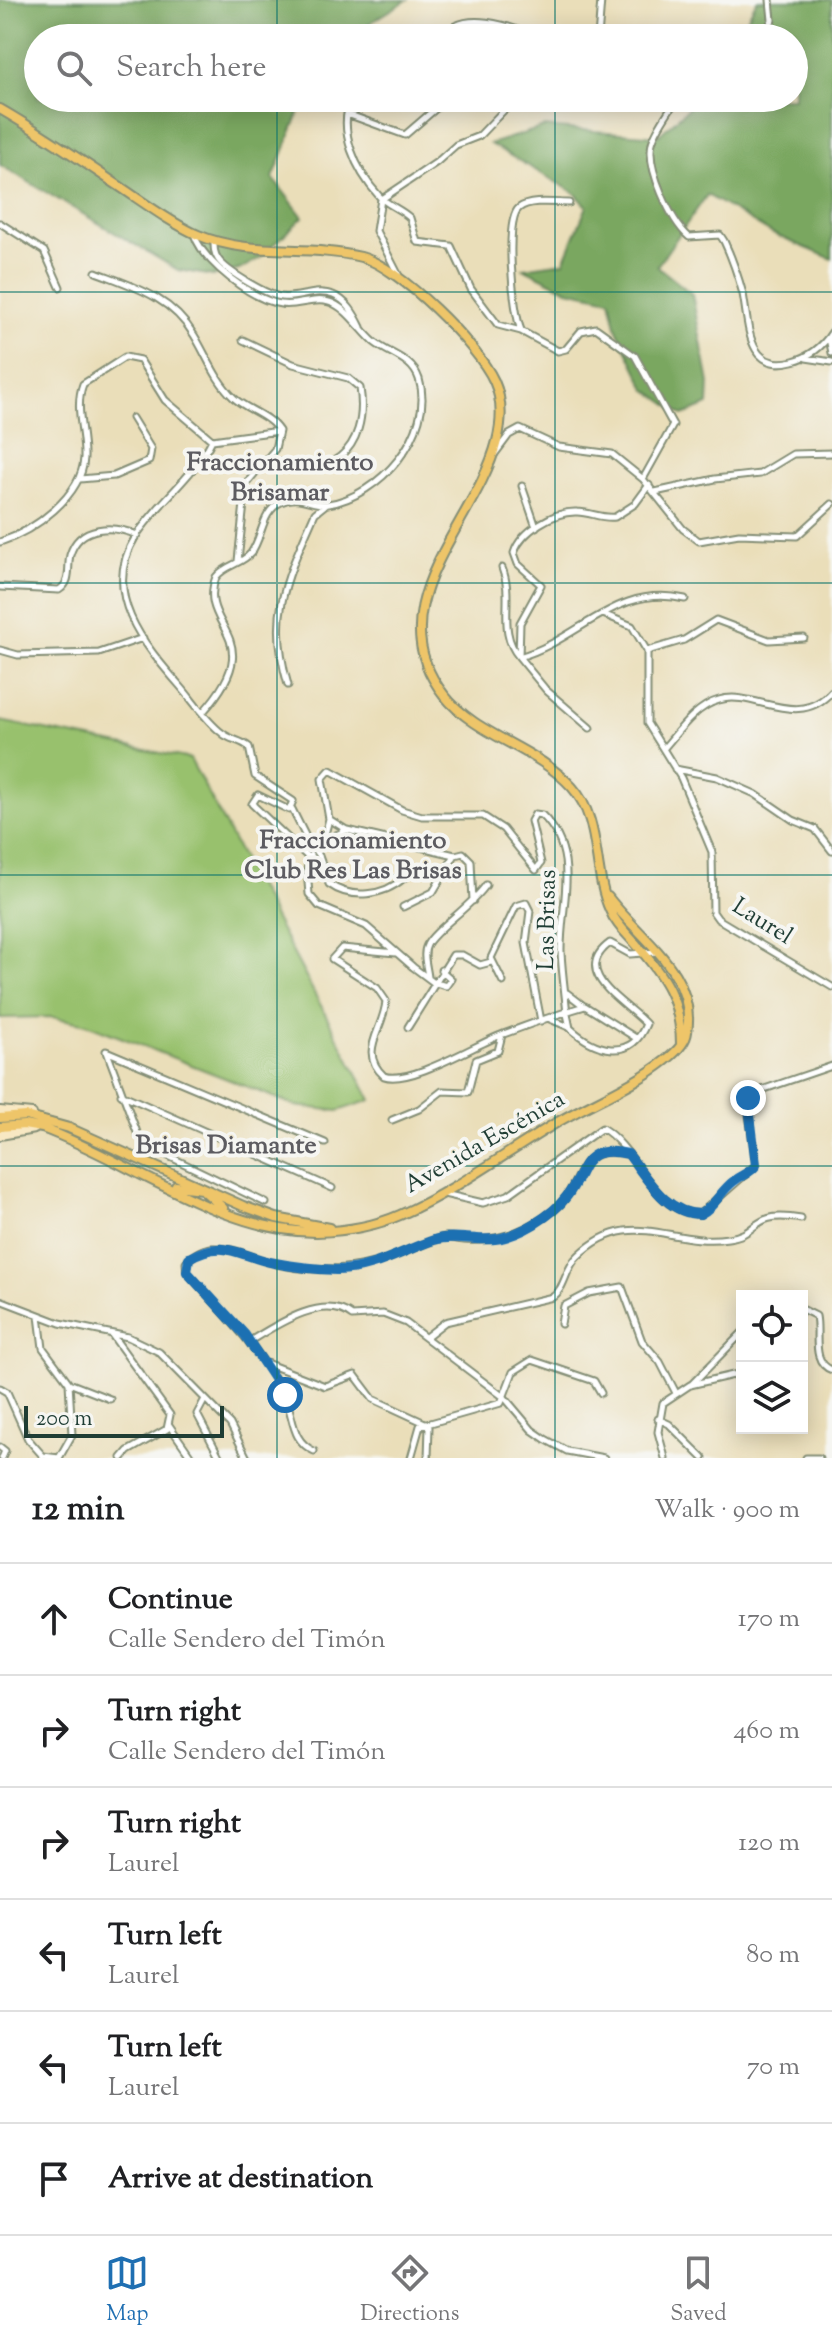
<!DOCTYPE html>
<meta charset="utf-8">
<style>
body{margin:0;font-family:"Sorts Mill Goudy",serif;background:#f2f2f2;color:#202124}
.controls{position:absolute;right:24px;bottom:24px;display:grid;overflow:hidden;border-radius:0px;box-shadow:0 4px 20px #0003}
.controls button{width:72px;height:72px;display:grid;place-items:center;padding:0;border:0;border-bottom:2px solid #e0e0e0;background:#fff;color:#202124;font:40px sans-serif}
.scale{position:absolute;left:24px;bottom:20px;width:200px;box-sizing:border-box;padding-left:8px;border:4px solid #1f3d34;border-top:0;font-size:22px;line-height:28px;white-space:nowrap;color:#1f3d34;-webkit-text-stroke:6px #f6f6f2;paint-order:stroke}
.stop{position:absolute;width:24px;height:24px;margin:-18px;border:6px solid #1f6fb2;border-radius:50%;background:#fff}
.stop.end{background:#1f6fb2;border-color:#fff;box-shadow:0 2px 8px #0008}
.list{margin:0;padding:0;list-style:none}
h2{display:flex;justify-content:space-between;align-items:center;height:104px;margin:0;padding:0 32px;font-size:34px}
h2 small{font-size:26px;font-weight:400;color:#757577}
.list li{display:grid;grid-template-columns:52px 1fr auto;gap:24px;align-items:center;box-sizing:border-box;height:112px;padding:0 32px;border-top:2px solid #e0e0e0}
.list b{display:block;font-size:30px;white-space:nowrap}
.list p{margin:0;font-size:26px;white-space:nowrap;color:#757577}
.list em{font-size:26px;font-style:normal;color:#757577}
.icon{flex:none;width:44px;height:44px;fill:none;stroke:currentColor;stroke-width:2;stroke-linecap:round;stroke-linejoin:round}
.map{position:relative;flex:none;width:832px;height:1458px;overflow:hidden}
.search{position:absolute;background:#fff;box-shadow:0 4px 20px #0003;left:24px;right:24px;top:24px;height:88px;display:flex;align-items:center;gap:20px;box-sizing:border-box;padding:0 28px;border-radius:44px;color:#757577;font-size:30px}
.sheet{height:776px;background:#fff}
nav{display:flex;justify-content:space-around;align-items:center;box-sizing:border-box;height:112px;border-top:2px solid #e0e0e0;background:#fff;font-size:22px;color:#757577}
nav a{display:grid;justify-items:center;gap:4px}
nav .on{color:#1f6fb2}
.map>svg:first-child{display:block}
</style>
<div class="map">
<svg width="832" height="1458" viewBox="0 0 832 1458">
<rect width="100%" height="100%" fill="#f6f6f2"/>
<filter id="ink" filterUnits="userSpaceOnUse"><feTurbulence type="fractalNoise" baseFrequency=".0125" numOctaves="2"/><feDisplacementMap in="SourceGraphic" scale="16" xChannelSelector="R" yChannelSelector="G"/><feConvolveMatrix kernelMatrix="1 2 1 2 8 2 1 2 1" color-interpolation-filters="sRGB"/></filter>
<filter id="wash" filterUnits="userSpaceOnUse"><feTurbulence type="fractalNoise" baseFrequency=".006" numOctaves="4" result="noise"/><feDisplacementMap in="SourceGraphic" scale="32" xChannelSelector="R" yChannelSelector="G"/><feGaussianBlur stdDeviation="1.8" result="paint"/><feColorMatrix in="noise" values="0 0 0 0 0 0 0 0 0 0 0 0 0 0 0 0 0 1.4 0 .05"/><feComposite in="paint" operator="in"/></filter>
<g filter="url(#wash)">
<rect width="100%" height="100%" fill="#eadeb9"/>
<path fill="#98c16d" stroke="#5c7f50" stroke-width="2" d="M0,721L190,759L371,1100L338,1111L296,1106L87,1024L52,1017L0,1018Z"/>
<path fill="#7aa760" stroke="#4c724a" stroke-width="2" d="M0,0H407L346,38H38V98H305L273,178L303,217L260,258L239,270L213,276L178,270L0,165Z
M757,0H832V259L773,234L707,195L657,266L692,294L709,383L708,405L683,415L646,389L617,330L610,299L568,290L523,268L564,262L587,206L575,193L490,144L544,127L658,136L699,98H794V38H737Z"/>
</g>
<g filter="url(#ink)">
<g fill="none" stroke-linecap="round" stroke-linejoin="round">
<defs>
<path id="street" d="M443,38C460,8 512,26 536,38
M598,38L601,0
M732,38L766,31L772,20L770,0
M352,98C336,130 357,172 379,196C387,205 401,209 410,218L417,242L451,246L471,289L498,325L521,331L558,351L566,349L581,331L596,328L635,356L673,425L643,479
M677,98C669,112 656,128 652,143C646,168 671,221 689,237L720,235L724,241C732,258 738,276 743,294C749,325 747,373 793,361C809,357 823,346 832,332
M347,114L405,135L448,98
M381,199L376,231L399,276
M382,199L437,162L456,145L479,136L504,110L523,98
M0,223L44,251L60,287
M194,234C203,262 252,300 281,304C297,307 313,297 329,302C347,307 360,330 374,342C390,355 412,358 419,379C436,433 378,497 328,504C312,506 299,493 281,502C261,512 263,537 251,553C242,564 225,565 216,577C196,629 272,635 203,712
M214,241C214,248 214,253 218,259C226,271 268,296 282,297C299,299 316,288 333,295C347,300 355,315 361,327
M96,272C135,287 171,297 194,335C207,356 215,380 234,398C247,410 269,415 279,431L275,449L246,484L238,561
M521,330C513,312 504,220 519,208C530,199 556,203 569,203
M829,338L832,353
M243,340L293,364L348,378L360,388C370,450 327,486 269,458
M806,358L832,362
M212,440C193,478 159,501 136,536C100,593 143,644 181,687C194,702 206,721 222,733C230,740 241,740 249,747L255,776L293,801L289,810L258,795L252,804L309,858
M494,455L509,435L520,429L559,447L612,454L643,479L683,529L699,541L739,534L797,536L832,504
M80,479L114,476L149,461L151,449L132,418
M522,486L536,527
M655,492L715,479L760,474L793,454L832,453
M0,542C34,531 82,496 84,458C85,433 74,408 83,384L125,357L140,360L165,400L212,440L279,431
M502,568C515,599 496,629 519,657C580,640 616,583 685,599
M0,587L59,590C72,582 67,568 70,555C79,524 114,525 137,535
M603,614L632,626L647,651V723L681,778L712,852L713,912L718,919L832,987
M0,650L18,655L99,653L143,638
M647,651L684,640L716,620L769,640L804,638
M288,685C267,614 287,577 315,513L325,505
M590,728L546,690L519,657L520,623L541,585L518,564L514,553C521,531 554,511 577,512C590,512 602,519 615,517L635,504L649,485
M663,749C678,732 696,706 719,700C755,689 797,731 832,691
M675,769L717,777L755,794L793,820L815,829L832,851
M292,809L307,839
M329,819L345,829
M324,838L329,819L322,779L330,770L402,810L422,816H483L503,829L536,870L541,863L531,821L535,814L542,815C582,854 560,904 561,952C562,972 565,993 567,1014L570,1028C593,1049 630,1064 646,1024C626,1002 569,973 610,943L630,954L657,952
M455,855L463,853L471,861L473,901
M319,856L329,884C351,900 384,896 404,878
M403,907L433,892L455,855L347,830L320,842L309,858L307,871L309,894L319,906L366,926L413,967L433,982L446,986L451,979L441,970
M396,953L342,948L332,959L377,988L386,1001C384,1030 357,1051 384,1076C410,1085 475,1045 501,1035C528,1025 557,1014 585,1006L636,1038
M428,977C427,967 422,954 427,945C433,931 472,906 486,885
M503,982L491,958L516,906L526,903L530,911L526,943L541,1021
M567,993L584,1006
M550,1019L569,1027
M408,1027L453,955H462L480,965L491,962
M106,1051L325,1143
M107,1052L138,1135L158,1151L266,1203
M121,1094L332,1188
M392,1120L419,1109L442,1091L468,1092L476,1060L498,1051L502,1035
M444,1194L483,1203L508,1195L602,1128C639,1150 652,1214 700,1214L756,1165L748,1106L750,1094L832,1066
M0,1300L60,1323L128,1337L159,1352L230,1424L247,1458
M802,1309L816,1316C820,1334 810,1362 832,1370
M561,1324L564,1306L589,1293L622,1287L642,1341L660,1362L676,1393
M112,1335L170,1415L167,1429L128,1451L122,1458
M427,1336L445,1322L553,1297C566,1287 565,1268 578,1256C630,1205 670,1247 728,1238C762,1234 749,1210 801,1219
M250,1341C276,1325 324,1293 352,1316L383,1314L406,1323L505,1398L532,1430L545,1439L567,1451L604,1458
M266,1363L325,1386L355,1375L373,1399L425,1423
M69,1383L110,1399
M691,1385L742,1333
M0,1388L7,1392L28,1439L43,1456L59,1458L72,1435L69,1383L43,1348L39,1316
M205,1399L197,1414L220,1458
M658,1419L669,1424L703,1458
M426,1423L429,1427L428,1458
M169,1425L192,1458
M0,1447L5,1451L2,1458
M314,1451C289,1440 295,1414 283,1393C258,1346 222,1312 187,1272L186,1263C191,1256 201,1249 211,1248C232,1247 249,1256 269,1262C304,1272 344,1271 378,1262C394,1258 435,1237 446,1237C452,1237 458,1240 464,1240C497,1242 528,1231 554,1210C586,1184 573,1142 628,1154
M411,1458L420,1426L501,1403L513,1372L532,1360L594,1381L601,1393
M665,1458L658,1432L663,1403L690,1385L742,1373
M806,1458H819"/>
<path id="secondary" d="M0,1111L32,1114
M0,1135L34,1129"/>
<path id="primary" d="M0,109C40,132 78,158 116,184C142,201 169,222 198,235C250,257 307,244 361,257C398,266 478,345 494,381C503,401 502,421 497,441C476,524 374,606 444,695C476,736 536,747 572,787C602,820 592,871 610,910C615,923 626,933 635,943C664,976 681,1000 681,1045
M0,1118L26,1116L69,1128L243,1206L276,1218L329,1228
M0,1127L24,1125L42,1128C128,1160 223,1233 317,1232C344,1231 375,1226 400,1215C455,1191 504,1154 556,1123C592,1102 633,1086 666,1060C675,1053 686,1043 687,1032C697,973 639,938 608,897
M176,1186L202,1189L223,1208"/>
</defs>
<use href="#street" stroke="#848e76" stroke-width="9"/>
<use href="#secondary" stroke="#848e76" stroke-width="12"/>
<use href="#primary" stroke="#848e76" stroke-width="12"/>
<use href="#street" stroke="#fff" stroke-width="5"/>
<use href="#secondary" stroke="#f8e8c3" stroke-width="8"/>
<use href="#primary" stroke="#eec569" stroke-width="8"/>
<defs>
<path id="street-bridge" d="M307,839L319,856"/>
</defs>
<use href="#street-bridge" stroke="#848e76" stroke-width="9" stroke-linecap="butt"/>
<use href="#street-bridge" stroke="#fff" stroke-width="5"/>
</g>
</g>
<g fill="none" stroke-linecap="round" stroke-linejoin="round" filter="url(#ink)">
<path stroke="#1f6fb2" stroke-width="10" d="M285,1395L245,1335L187,1272L189,1258C225,1237 240,1257 275,1263C295,1267 316,1269 336,1270C371,1271 403,1250 434,1240C452,1234 476,1241 495,1239C519,1236 552,1216 567,1196C588,1168 581,1144 628,1154C647,1178 666,1214 700,1214C716,1206 720,1191 734,1181C742,1174 750,1174 756,1165L748,1098"/>
</g>
<path fill="none" stroke="#0f766e" stroke-width="2" stroke-opacity="0.55" d="M277,0V38M555,0V38M277,98V1458M555,98V1458M0,292H832M0,583H832M0,875H832M0,1166H832"/>
<g text-anchor="middle" dominant-baseline="central" stroke-width="8" stroke-linejoin="round" paint-order="stroke">
<g font-size="24" fill="#1f3d34" stroke="#f6f6f2">
<text transform="translate(548 920) rotate(-89)">Las Brisas</text>
<text transform="translate(762 922) rotate(32)">Laurel</text>
<text transform="translate(485 1143) rotate(-30)">Avenida Escénica</text>
</g>
<g font-size="26" font-weight="bold" fill="#5d5c61" stroke="#f6f6f2">
<text x="280" y="463">Fraccionamiento<tspan x="280" dy="30">Brisamar</tspan></text>
<text x="353" y="841">Fraccionamiento<tspan x="353" dy="30">Club Res Las Brisas</tspan></text>
<text x="226" y="1146">Brisas Diamante</text>
</g>
</g>
</svg>
<div class="controls">
<button><svg class="icon" aria-label="locate" viewBox="0 0 24 24"><circle cx="12" cy="12" r="6"/><path d="M12 2v4M12 18v4M2 12h4M18 12h4"/></svg></button>
<button><svg class="icon" aria-label="layers" viewBox="0 0 24 24"><path d="M12 4l9 5-9 5-9-5zM3 14l9 5 9-5"/></svg></button>
</div>
<div class="scale">200 m</div>
<div class="stop" style="left:285px;top:1395px"></div>
<div class="stop end" style="left:748px;top:1098px"></div>
<div class="search"><svg class="icon" aria-label="search" viewBox="0 0 24 24"><circle cx="10" cy="10" r="6"/><path d="M15 15l6 6"/></svg>Search here</div>
</div>
<section class="sheet">
<h2>12 min<small>Walk · 900 m</small></h2>
<ul class="list">
<li><svg class="icon" aria-label="ahead" viewBox="0 0 24 24"><path d="M12 20V5M6 11l6-6 6 6"/></svg><div><b>Continue</b><p>Calle Sendero del Timón</p></div><em>170 m</em></li>
<li><svg class="icon" aria-label="right" viewBox="0 0 24 24"><path d="M7 20v-9h11M14 6l5 5-5 5"/></svg><div><b>Turn right</b><p>Calle Sendero del Timón</p></div><em>460 m</em></li>
<li><svg class="icon" aria-label="right" viewBox="0 0 24 24"><path d="M7 20v-9h11M14 6l5 5-5 5"/></svg><div><b>Turn right</b><p>Laurel</p></div><em>120 m</em></li>
<li><svg class="icon" aria-label="left" viewBox="0 0 24 24"><path d="M17 20v-9H6M10 6l-5 5 5 5"/></svg><div><b>Turn left</b><p>Laurel</p></div><em>80 m</em></li>
<li><svg class="icon" aria-label="left" viewBox="0 0 24 24"><path d="M17 20v-9H6M10 6l-5 5 5 5"/></svg><div><b>Turn left</b><p>Laurel</p></div><em>70 m</em></li>
<li><svg class="icon" aria-label="arrive" viewBox="0 0 24 24"><path d="M6 21V4h12l-3 4 3 4H6"/></svg><div><b>Arrive at destination</b></div></li>
</ul>
</section>
<nav>
<a class="on"><svg class="icon" aria-label="map" viewBox="0 0 24 24"><path d="M3 6l6-2 6 2 6-2v14l-6 2-6-2-6 2zM9 4v14M15 6v14"/></svg>Map</a>
<a><svg class="icon" aria-label="directions" viewBox="0 0 24 24"><path d="M12 3l9 9-9 9-9-9zM9 14v-3h6M13 9l2 2-2 2"/></svg>Directions</a>
<a><svg class="icon" aria-label="saved" viewBox="0 0 24 24"><path d="M7 4h10v16l-5-4-5 4z"/></svg>Saved</a>
</nav>
